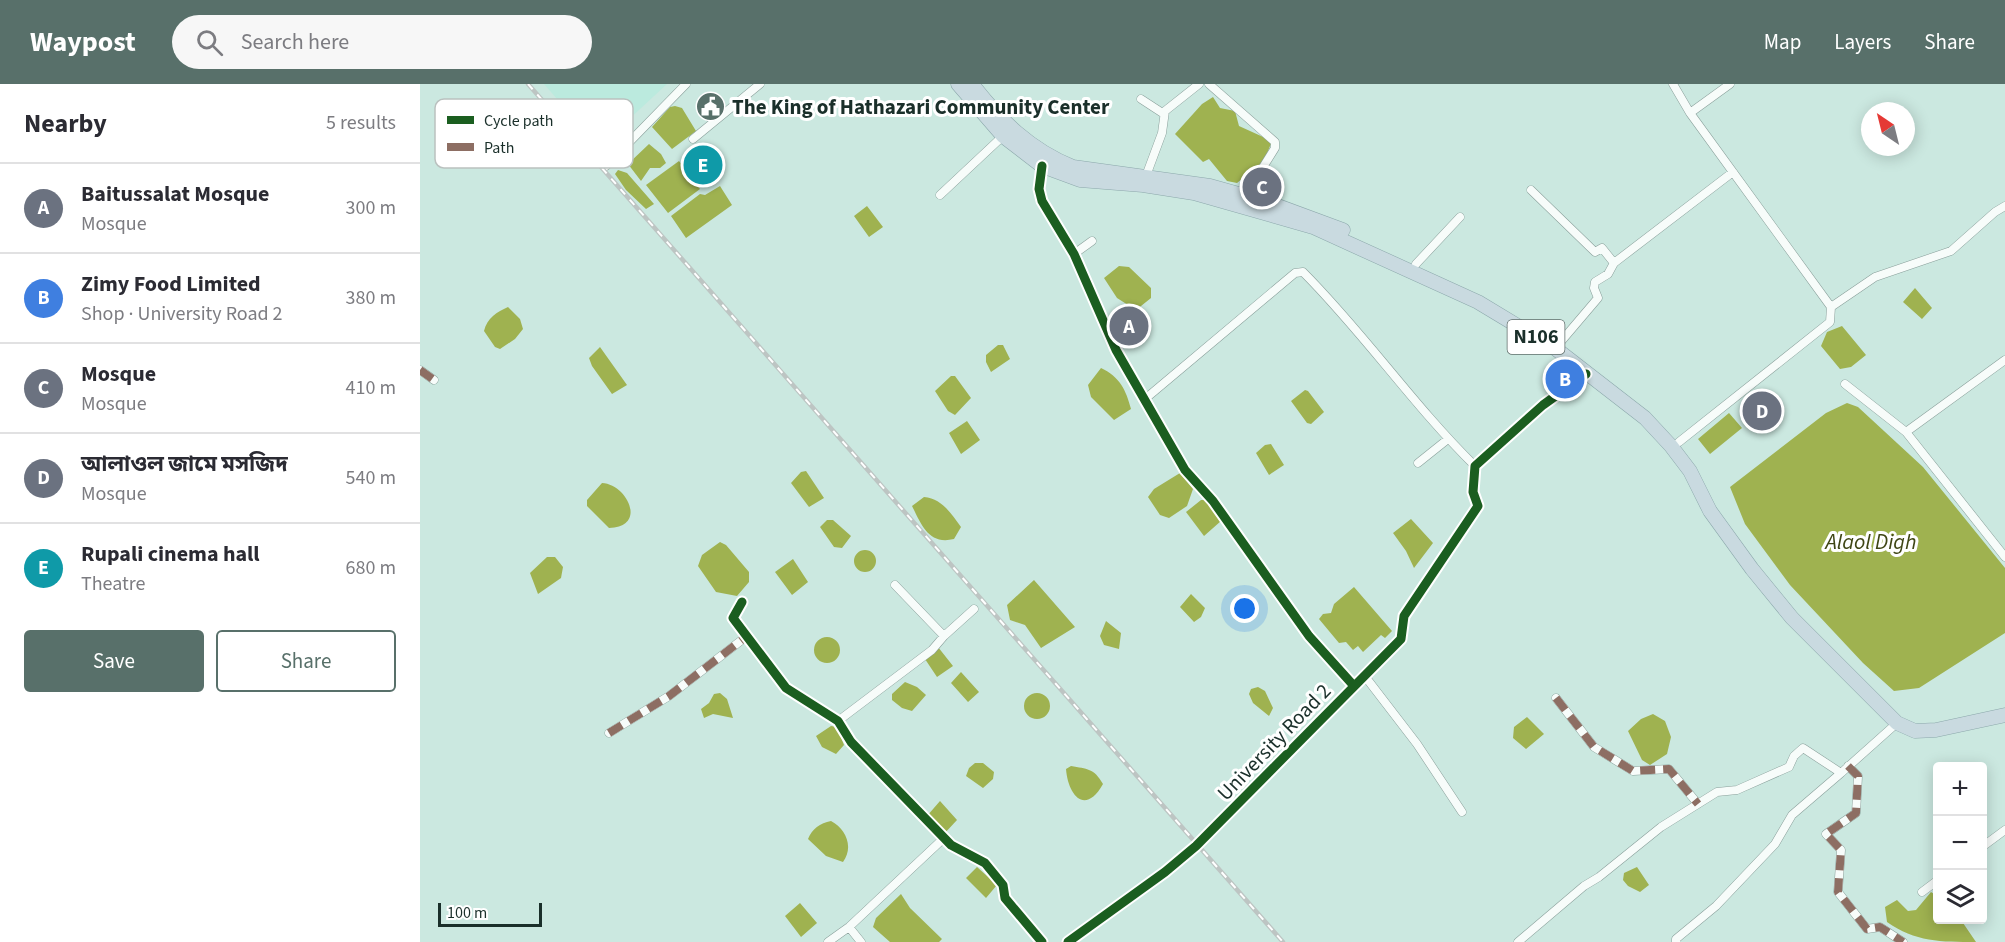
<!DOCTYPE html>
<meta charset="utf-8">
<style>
body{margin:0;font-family:"Source Sans 3","Noto Sans Bengali",sans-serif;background:#f7f7f7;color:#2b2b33}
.controls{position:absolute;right:18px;bottom:18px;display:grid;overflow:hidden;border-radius:6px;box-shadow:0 3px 15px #0003}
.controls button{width:54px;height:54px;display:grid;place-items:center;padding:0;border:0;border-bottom:2px solid #e1e1e2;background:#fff;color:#2b2b33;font:30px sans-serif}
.compass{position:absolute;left:1441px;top:18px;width:54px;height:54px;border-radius:50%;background:#fff;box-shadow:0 3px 15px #0003;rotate:325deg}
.scale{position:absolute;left:18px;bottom:15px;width:104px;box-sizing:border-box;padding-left:6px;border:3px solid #1a2f2a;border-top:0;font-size:16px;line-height:21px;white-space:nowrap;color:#1a2f2a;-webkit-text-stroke:4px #fff;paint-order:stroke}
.you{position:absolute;left:825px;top:525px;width:21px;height:21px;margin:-15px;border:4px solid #fff;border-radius:50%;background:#1a73e8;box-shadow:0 0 0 9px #1a73e833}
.badge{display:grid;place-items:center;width:39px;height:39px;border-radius:50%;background:#58706a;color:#fff;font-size:20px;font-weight:700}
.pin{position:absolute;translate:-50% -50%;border:3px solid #fff;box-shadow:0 2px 6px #0006}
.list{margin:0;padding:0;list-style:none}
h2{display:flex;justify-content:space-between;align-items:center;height:78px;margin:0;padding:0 24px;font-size:26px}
h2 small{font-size:20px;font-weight:400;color:#7c7c81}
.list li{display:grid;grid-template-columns:39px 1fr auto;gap:18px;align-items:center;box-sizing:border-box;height:90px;padding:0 24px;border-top:2px solid #e1e1e2}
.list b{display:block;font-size:22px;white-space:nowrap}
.list p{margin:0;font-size:20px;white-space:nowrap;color:#7c7c81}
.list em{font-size:20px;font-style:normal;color:#7c7c81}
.actions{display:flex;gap:12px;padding:18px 24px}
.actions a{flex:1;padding:14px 0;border:2px solid #58706a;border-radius:6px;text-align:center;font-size:21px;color:#58706a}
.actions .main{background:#58706a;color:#fff}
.icon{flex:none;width:33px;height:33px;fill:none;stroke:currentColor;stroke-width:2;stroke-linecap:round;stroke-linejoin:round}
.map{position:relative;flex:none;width:1585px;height:858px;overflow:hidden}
header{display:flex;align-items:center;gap:36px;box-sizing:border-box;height:84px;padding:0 30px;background:#58706a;color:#fff}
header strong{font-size:28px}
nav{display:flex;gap:33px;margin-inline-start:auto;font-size:21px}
.search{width:420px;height:54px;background:#f7f7f7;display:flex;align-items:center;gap:15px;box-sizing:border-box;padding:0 21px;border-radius:33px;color:#7c7c81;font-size:22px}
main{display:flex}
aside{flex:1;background:#fff}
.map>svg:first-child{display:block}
</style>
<header>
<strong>Waypost</strong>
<div class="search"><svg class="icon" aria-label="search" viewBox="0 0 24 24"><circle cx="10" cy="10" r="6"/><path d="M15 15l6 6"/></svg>Search here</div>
<nav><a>Map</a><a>Layers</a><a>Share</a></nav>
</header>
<main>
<aside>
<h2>Nearby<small>5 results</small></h2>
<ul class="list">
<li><span class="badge" style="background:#6b7280">A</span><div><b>Baitussalat Mosque</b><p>Mosque</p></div><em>300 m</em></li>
<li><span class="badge" style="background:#3f7fe0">B</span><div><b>Zimy Food Limited</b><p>Shop · University Road 2</p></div><em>380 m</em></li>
<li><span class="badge" style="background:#6b7280">C</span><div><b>Mosque</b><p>Mosque</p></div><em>410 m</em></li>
<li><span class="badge" style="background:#6b7280">D</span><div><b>আলাওল জামে মসজিদ</b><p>Mosque</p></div><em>540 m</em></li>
<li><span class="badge" style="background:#0f9aa8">E</span><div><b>Rupali cinema hall</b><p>Theatre</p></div><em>680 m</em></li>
</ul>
<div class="actions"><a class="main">Save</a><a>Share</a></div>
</aside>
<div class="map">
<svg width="1585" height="858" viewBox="0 0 1585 858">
<rect width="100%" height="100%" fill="#cbe8e0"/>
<path fill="#bbeade" d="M124,0H247L179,63Z"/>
<path fill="#9fb250" d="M793,13L800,24L815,27L819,42L852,57L844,77L817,99L807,97L789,75L783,78L755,50L782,20Z
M255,22L262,24L276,47L252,65L232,43L250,23Z
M229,60L241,70L246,79L240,84H230L221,97L208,80Z
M259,77L280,105L248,129L226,101Z
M198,86L207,89L234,120L226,125L206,106L195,90Z
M300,102L312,121L266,154L251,132L280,110L285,111Z
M447,122L463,143L449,153L434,132Z
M699,182L709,183L731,204V214L716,226L697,214L684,194Z
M1495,204L1512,224L1502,235L1483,218Z
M88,223L100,235L103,245L95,255L80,265L75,263L64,247C67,234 77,228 88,223Z
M1422,242L1446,271L1431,283L1420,285L1401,262L1407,248Z
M578,261H583L590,275L571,288L566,278V271Z
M180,263L207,301L192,310L172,282L169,274Z
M681,284C700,293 706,306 711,325L694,336L671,313L668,301Z
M531,292H535L551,314L535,331L528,327L515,307Z
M885,306L888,307L904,328L891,340L887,339L871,317Z
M1427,319L1438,323L1503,383L1585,484V549L1499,604L1474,607L1443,579L1370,501L1325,440L1310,403L1406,329Z
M1309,329L1322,344L1290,370L1278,355Z
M547,337L560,356L541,370L529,349Z
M851,360L864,381L849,391L836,369L845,361Z
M386,387L404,414L389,423L371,399L381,388Z
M760,389L773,405L767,422L749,434L740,431L728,413L734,405Z
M182,399C207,400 228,443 189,444L167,422V416Z
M504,413C522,415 530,428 541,443L534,455C509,461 502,442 492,422Z
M781,416H786L801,437L784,452L766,428Z
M991,435L1013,459L994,484L986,467L973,449Z
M407,436H413L431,452L422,464L414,463L400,443Z
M300,458L306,461L329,488V498L317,512L296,508L278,482L282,471Z
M434 477a11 11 0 1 1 22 0a11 11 0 1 1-22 0Z
M127,473H135L143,483L141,494L118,510L110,489Z
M373,475L388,498L372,511L355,488Z
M614,496L655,543L621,564L605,541L590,536L587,521Z
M934,503L972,547L965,554L961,551L943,568L938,562L933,566L926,558L919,559L899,535L903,530L911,529L914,520Z
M771,510L785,524L781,533L774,538L760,523Z
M686,537L701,549L699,565L684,561L680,552Z
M394 566a13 13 0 1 1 26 0a13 13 0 1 1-26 0Z
M518,563L533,582L517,593L505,575Z
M541,588L559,608L548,618L531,599Z
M485,598L497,603L506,611L492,627L482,624L472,616V610Z
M838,603L845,607L853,624L849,632L833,619L829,610L831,605Z
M300,609L307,615L313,634L293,630L284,634L281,625L289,619L294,610Z
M604 622a13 13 0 1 1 26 0a13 13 0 1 1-26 0Z
M1233,630L1245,637L1251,653L1247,670L1230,681L1222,676L1208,647L1221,635Z
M1107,633L1124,650L1106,665L1093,654L1094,643Z
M411,642L417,643L424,661L416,670L402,663L396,652Z
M555,679H563L574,688L573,695L563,704L546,692L549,684Z
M651,682C667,685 674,684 683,700C665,732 648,711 646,685Z
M520,717L537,736L524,750L507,732Z
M411,737C426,745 434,763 423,778L406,772L388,755C392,745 400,739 411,737Z
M557,783L577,801L566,814L546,794Z
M1217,783L1229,801L1220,808L1208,802L1203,796L1204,789Z
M1511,808L1517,812L1518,836H1541L1556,858C1521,858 1495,858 1467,838L1465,823L1477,816L1488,827L1496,826Z
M481,810L490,824L522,855L519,858H470L453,843L456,834Z
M380,819L397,839L381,853L365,832Z"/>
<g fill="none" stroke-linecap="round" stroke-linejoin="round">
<defs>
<path id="street" d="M789,0L855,58V64L825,112
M1253,0L1270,29L1310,0
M721,15L744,30
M1270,29L1411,223
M273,55L340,0
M186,82L266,0
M622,82L619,105L622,117L654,170L696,266L765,386L793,417L889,552L934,602
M726,92L742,49L745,27L779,0
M1111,106L1175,168L1182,164L1194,179
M520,111L583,52
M654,170L672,157
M996,180L1040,133
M1138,261L1178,214L1174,204L1175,198L1188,190L1194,179L1313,88
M0,286L14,296
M1425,300L1486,348L1585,473
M725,315L875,189L883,188C944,249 993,321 1055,382
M1486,348L1585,276
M1259,358L1410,238L1411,223L1455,193L1531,167L1575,128L1585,122
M998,379L1028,355
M322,518L313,534L366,604L418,637L431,658L531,761L565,779L583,801L585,814L622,858
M524,552L554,525
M944,591L997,660L1042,728
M1136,614L1174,663L1213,687L1249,685L1278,720
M418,637L512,566L524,552L475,501
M189,649L249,612L327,552
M1428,682L1438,692L1436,729L1406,750L1421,766L1418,808L1447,845L1460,843L1483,858
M1562,763L1585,746
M1502,808L1518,796
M429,843L441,858
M408,858L429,843L524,754
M648,858L745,788L776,762L981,555L984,532L1058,422L1053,408L1055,382L1123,321L1166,290
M1098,858L1164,802L1179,793L1241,743L1297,708L1317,706L1369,683L1374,672L1383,664L1421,689L1477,639
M1256,858V855L1296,822L1355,760L1372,731L1421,689"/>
<path id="highway" d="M538,0L583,52L622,82L660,96L723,101L774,109L893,143L1058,218L1136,265L1225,334L1251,362L1270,387L1290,427L1332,485L1372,534L1477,639L1495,647L1516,646L1585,631
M552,0C580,36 610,66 653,83L790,102L847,118L923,146"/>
</defs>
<use href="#street" stroke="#899f9a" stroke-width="9"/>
<use href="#highway" stroke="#8ca8ab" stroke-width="15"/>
<use href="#street" stroke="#f7fcfa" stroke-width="8"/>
<use href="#highway" stroke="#c9dae0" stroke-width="14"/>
<defs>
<path id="rail" d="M108,0L863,858"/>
</defs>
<use href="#rail" stroke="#bdc5c3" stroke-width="4.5"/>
<use href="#rail" stroke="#fff" stroke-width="2" stroke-dasharray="7" stroke-linecap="butt"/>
<path stroke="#8d6e63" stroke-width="8" stroke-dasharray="15 8" stroke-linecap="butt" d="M0,286L14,296
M1136,614L1174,663L1213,687L1249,685L1278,720
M189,649L249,612L327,552
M1428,682L1438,692L1436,729L1406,750L1421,766L1418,808L1447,845L1460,843L1483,858"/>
<defs>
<path id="cycleway" d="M622,82L619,105L622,117L654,170L696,266L765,386L793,417L889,552L934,602
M322,518L313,534L366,604L418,637L431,658L531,761L565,779L583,801L585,814L622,858
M648,858L745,788L776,762L981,555L984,532L1058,422L1053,408L1055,382L1123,321L1166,290"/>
</defs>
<use href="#cycleway" stroke="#fff" stroke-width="13"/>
<use href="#cycleway" stroke="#1b5e20" stroke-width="9"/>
</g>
<defs>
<symbol id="civic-disc" viewBox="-11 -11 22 22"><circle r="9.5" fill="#58706a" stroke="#fff"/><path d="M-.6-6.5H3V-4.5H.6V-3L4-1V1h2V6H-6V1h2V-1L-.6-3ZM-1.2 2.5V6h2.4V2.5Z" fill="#fff"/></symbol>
</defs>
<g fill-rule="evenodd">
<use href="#civic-disc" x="274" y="6" width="33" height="33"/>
</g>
<g text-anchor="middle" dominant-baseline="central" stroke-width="6" stroke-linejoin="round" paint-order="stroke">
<rect fill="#fff" stroke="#5f6d6a" stroke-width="1.5" x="1087.5" y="236" width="57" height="34" rx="4.5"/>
<g font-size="20" font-weight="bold" fill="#1a2f2a">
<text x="1116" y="253">N106</text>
</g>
<g font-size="21" font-weight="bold" fill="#1a2f2a" stroke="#fff" text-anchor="start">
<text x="312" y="23">The King of Hathazari Community Center</text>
</g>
<g font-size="21" fill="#1a2f2a" stroke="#fff">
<text transform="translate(854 658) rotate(-46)">University Road 2</text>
</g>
<g font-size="22" font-style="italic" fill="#3f4615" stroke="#fff">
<text x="1451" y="458">Alaol Digh</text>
</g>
</g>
<rect x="15" y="15" width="198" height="69" rx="9" fill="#fff" stroke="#bac1bf" stroke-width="1.5"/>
<rect x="27" y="32" width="27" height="8" fill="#1b5e20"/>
<rect x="27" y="59" width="27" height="8" fill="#8d6e63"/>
<g font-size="16" fill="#1a2f2a">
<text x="64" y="42">Cycle path</text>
<text x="64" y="69">Path</text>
</g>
</svg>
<div class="controls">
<button>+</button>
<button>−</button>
<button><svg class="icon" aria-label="layers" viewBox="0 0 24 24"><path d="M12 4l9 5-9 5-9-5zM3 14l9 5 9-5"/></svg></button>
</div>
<svg class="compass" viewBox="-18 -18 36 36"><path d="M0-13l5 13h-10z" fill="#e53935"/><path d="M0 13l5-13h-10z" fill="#7c7c81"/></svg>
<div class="scale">100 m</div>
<div class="you"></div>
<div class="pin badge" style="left:709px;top:242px;background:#6b7280">A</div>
<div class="pin badge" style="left:1145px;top:295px;background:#3f7fe0">B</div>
<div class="pin badge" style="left:842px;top:103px;background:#6b7280">C</div>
<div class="pin badge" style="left:1342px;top:327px;background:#6b7280">D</div>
<div class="pin badge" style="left:283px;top:81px;background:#0f9aa8">E</div>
</div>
</main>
